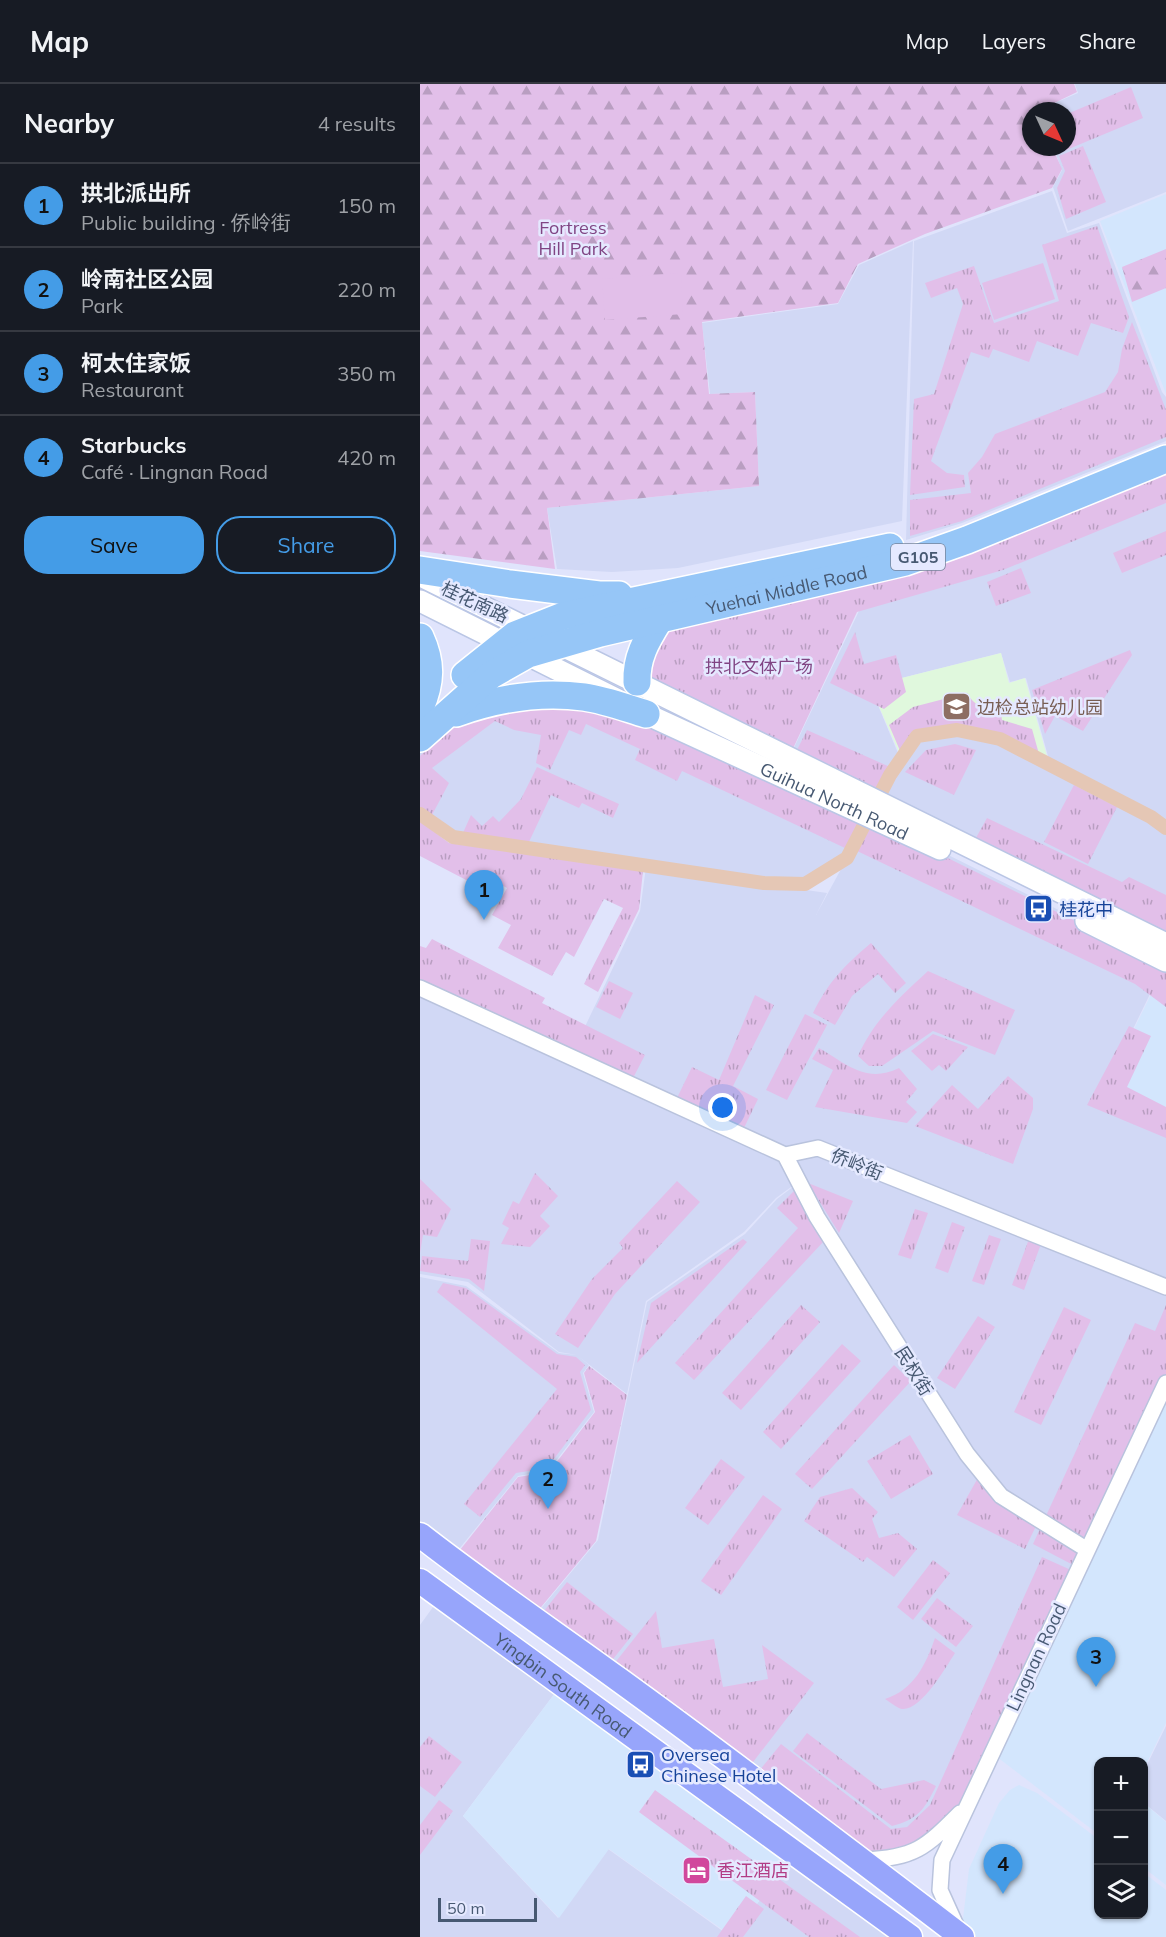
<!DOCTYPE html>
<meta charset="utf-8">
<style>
body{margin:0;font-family:Mulish,"Noto Sans SC",sans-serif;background:#20242c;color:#f1f3f6}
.controls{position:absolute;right:18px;bottom:18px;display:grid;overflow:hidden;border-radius:12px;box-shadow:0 2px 4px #0004}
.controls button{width:54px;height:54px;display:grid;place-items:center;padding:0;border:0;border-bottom:2px solid #363941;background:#171b24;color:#f1f3f6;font:30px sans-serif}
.compass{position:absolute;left:602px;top:18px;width:54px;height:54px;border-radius:50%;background:#171b24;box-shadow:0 2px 4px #0004;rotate:134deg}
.scale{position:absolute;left:18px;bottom:15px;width:99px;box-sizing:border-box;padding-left:6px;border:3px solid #475972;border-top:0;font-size:16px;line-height:21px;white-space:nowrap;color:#475972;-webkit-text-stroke:4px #e5e9ff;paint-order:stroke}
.you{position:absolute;left:303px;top:1024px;width:21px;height:21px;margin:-15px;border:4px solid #fff;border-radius:50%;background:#1a73e8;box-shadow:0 0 0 9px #1a73e833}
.badge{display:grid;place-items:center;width:39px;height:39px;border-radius:50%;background:#449ce7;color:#111;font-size:20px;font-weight:700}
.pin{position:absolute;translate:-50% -50px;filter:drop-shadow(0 2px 3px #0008)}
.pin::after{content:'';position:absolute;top:32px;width:21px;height:18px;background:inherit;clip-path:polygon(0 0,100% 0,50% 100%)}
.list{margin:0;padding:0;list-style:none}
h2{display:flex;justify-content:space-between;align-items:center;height:78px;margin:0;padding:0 24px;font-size:26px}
h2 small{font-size:20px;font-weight:400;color:#9ea1a6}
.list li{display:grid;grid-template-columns:39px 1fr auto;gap:18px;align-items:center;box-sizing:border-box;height:84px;padding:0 24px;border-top:2px solid #363941}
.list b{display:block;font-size:22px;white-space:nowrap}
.list p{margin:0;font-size:20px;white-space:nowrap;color:#9ea1a6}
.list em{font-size:20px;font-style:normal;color:#9ea1a6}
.actions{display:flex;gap:12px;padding:18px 24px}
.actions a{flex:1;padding:14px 0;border:2px solid #449ce7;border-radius:24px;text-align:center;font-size:21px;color:#449ce7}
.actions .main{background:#449ce7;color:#111}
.icon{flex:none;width:33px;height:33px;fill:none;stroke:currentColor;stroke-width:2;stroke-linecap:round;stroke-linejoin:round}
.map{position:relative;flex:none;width:746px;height:1853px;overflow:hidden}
header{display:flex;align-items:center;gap:36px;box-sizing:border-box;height:84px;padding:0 30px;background:#171b24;border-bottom:2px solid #363941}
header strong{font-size:28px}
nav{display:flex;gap:33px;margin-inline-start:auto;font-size:21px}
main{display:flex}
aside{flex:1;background:#171b24}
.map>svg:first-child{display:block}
</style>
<header>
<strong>Map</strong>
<nav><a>Map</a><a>Layers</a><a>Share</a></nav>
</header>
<main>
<aside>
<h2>Nearby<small>4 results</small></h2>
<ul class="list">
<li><span class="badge">1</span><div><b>拱北派出所</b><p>Public building · 侨岭街</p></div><em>150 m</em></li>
<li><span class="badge">2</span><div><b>岭南社区公园</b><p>Park</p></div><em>220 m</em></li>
<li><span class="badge">3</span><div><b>柯太住家饭</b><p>Restaurant</p></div><em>350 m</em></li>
<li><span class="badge">4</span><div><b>Starbucks</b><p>Café · Lingnan Road</p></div><em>420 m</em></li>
</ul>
<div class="actions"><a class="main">Save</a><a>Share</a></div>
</aside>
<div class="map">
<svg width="746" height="1853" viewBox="0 0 746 1853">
<defs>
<pattern id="grass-tufts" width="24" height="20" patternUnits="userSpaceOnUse" patternTransform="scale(1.5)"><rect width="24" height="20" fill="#e2bfe9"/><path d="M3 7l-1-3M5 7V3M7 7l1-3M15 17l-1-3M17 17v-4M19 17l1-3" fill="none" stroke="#b99ec1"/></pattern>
<pattern id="forest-firs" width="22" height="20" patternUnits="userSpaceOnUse" patternTransform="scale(1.5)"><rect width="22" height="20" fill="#e2bfe9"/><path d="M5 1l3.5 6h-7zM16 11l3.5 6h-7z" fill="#b99ec1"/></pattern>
</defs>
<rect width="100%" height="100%" fill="#e0e4fc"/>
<path fill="#d1d8f5" d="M655,0H746V108L648,147L633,103L642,86L633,63H647V27L618,26L658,9Z
M632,107L647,149L679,139L742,308L746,313V357L542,439L486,456L494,157Z
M493,157L482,437L258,484L192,488L137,485L127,424L339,402L335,308L290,310L282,239L418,220L439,181Z
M746,377V741L630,679L606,594L590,598L581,569L450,602L480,674L456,716L370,672L439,527Z
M164,614L448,731L426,773L384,799L344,798L33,752L0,729V667L30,640Z
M537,647L580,656L730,735L746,747V859L457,717L471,690L498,653Z
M450,732L745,879L684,1005L746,1038V1202L399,1064L365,1070L151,972L220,827L226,783L407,809L396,831Z
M0,905L364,1071L378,1098L356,1114L324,1148L226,1217L207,1310L158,1272L169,1281L163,1289L174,1328L128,1387L98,1392L31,1475L0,1450V1193L46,1202L139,1269L157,1271L139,1268L48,1198L0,1190Z
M399,1066L746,1204V1294L665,1463L581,1411L366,1071Z
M378,1099L580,1413L664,1465L546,1722L474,1774L113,1534L178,1456L227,1218L325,1150L357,1115Z
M21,1512L141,1601L43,1732L138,1834L188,1765L311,1853H0V1541Z
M746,1642V1737L724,1719V1687Z
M374,1769L488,1853H313Z"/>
<path fill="#d3e6fd" d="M746,110V310L680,137Z
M746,880V1037L683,1008Z
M746,1304V1639L724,1685V1678H678V1750L573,1670Z
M141,1601L374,1769L313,1853L189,1765L139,1834L43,1732Z
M599,1701L617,1709L678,1755V1830H724V1789L746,1806V1853H544L541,1851L549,1785L579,1719L590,1706Z
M724,1719L746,1738V1801L724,1784Z"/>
<path fill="#e0f8dd" d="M581,569L589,599L605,594L629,679L581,654L537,645L497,651L481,673L450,602Z"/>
<path fill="url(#grass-tufts)" d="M711,3L723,34L639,69L636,63H647V30Z
M663,62L686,118L646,135L637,104L645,87L639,72Z
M677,142L709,233L703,249L671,239L658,272L617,257L609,278L573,265L569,274L551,268L511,377L527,389L544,391L545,403L490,411L494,315L514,310L543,220L537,204L511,214L505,199L554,182L574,239L639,217L622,161Z
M712,238L746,326V353L542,437L490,452V416L551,409L548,389L562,373L575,350L685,308L698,288L702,265Z
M746,379V419L583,486L437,528L369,673L218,597L240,538L429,494Z
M746,447V471L702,489L693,469Z
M601,484L611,509L576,522L567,498Z
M435,548L444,580L476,571L486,608L464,625L410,599Z
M710,566L712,571L663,647L635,632L625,650L612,606Z
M547,609C555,623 565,626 580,625L582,636L612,645L619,670L583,652L536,642L496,649L481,669L469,641L493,623Z
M163,617L225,635L443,732L427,765L262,687L257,697L215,676L220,665L166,640L161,651L149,646L130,686L116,679L121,651L94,646L75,637L12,684L29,699L12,731L0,724V672L33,642L69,622Z
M387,646L470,683L454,711L374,672Z
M535,660L556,666L534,711L485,688L506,666Z
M117,683L199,720L193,734L162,719L159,724L131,711L108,760L42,751L51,731L62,742L73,732L79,738L101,715Z
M654,701L697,723L668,780L624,758Z
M567,734L702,798L709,793L746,811V857L552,761Z
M451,736L746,882V923L715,900L435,766Z
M0,737L29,759L223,787L219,825L178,908L164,900L203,824L184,815L154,873L146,868L132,892L78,864L91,841L72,831L87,804L56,787L50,798L0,772Z
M12,855L125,914L122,919L225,971L212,996L0,896V862L6,864Z
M451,859L486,899L475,909L458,890L432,912L415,941L393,929C409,897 424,882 451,859Z
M508,887L595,926L575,971L513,947L462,982H449L438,972C454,936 479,914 508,887Z
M189,897L213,909L200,935L176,923Z
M335,911L354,921L313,1002L338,1015L323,1046L257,1014L272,983L299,996Z
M385,930L407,941L367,1016L346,1006Z
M709,942L731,952L707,1003L746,1023V1054L667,1021Z
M513,950L548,963L526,987L519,981L512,987L491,967Z
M399,964C427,980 446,1000 479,984L497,1005L486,1018L497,1028L487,1039L395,1023L413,986L392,975Z
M588,992L613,1014V1025L593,1080L495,1042L532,1001L558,1025Z
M115,1089L138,1112L120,1132L130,1142L110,1163L81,1160L89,1144L82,1140L93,1117L99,1120Z
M0,1095L31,1125L17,1153L3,1151L0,1169Z
M257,1097L280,1118L195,1210L158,1264L135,1250L172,1195L203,1164L199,1159Z
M388,1099L433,1117L419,1149Z
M376,1105L405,1156L274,1296L255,1279L378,1144L357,1124Z
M495,1125L508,1129L491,1175L478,1171Z
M532,1138L545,1143L528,1189L515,1184Z
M569,1151L581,1155L564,1201L552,1197Z
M51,1155L70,1157L64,1207L49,1195L0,1187L2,1172L48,1177Z
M323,1155L327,1158L217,1279L231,1219Z
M609,1155L621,1160L604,1206L592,1201Z
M23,1199L46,1204L137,1270L156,1273L165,1281L160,1288L171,1326L127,1384L96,1389L60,1433L44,1420L137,1305L17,1208Z
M746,1207V1292L655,1482L613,1460L715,1239L735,1247L746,1221Z
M381,1221L400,1238L321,1326L302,1309Z
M644,1223L671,1236L621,1341L594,1328Z
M558,1232L575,1243L535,1305L517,1294Z
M422,1260L441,1277L361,1365L343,1348Z
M474,1281L491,1297L392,1405L375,1390Z
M169,1282L207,1311L176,1457L112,1534L32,1476L98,1393L129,1388L175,1328L164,1289Z
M490,1351L513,1390L471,1415L447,1377Z
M301,1375L325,1393L288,1441L265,1424Z
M559,1392L616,1442L605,1465L537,1431Z
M432,1404L458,1428L452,1435L459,1454L478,1449L497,1465L474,1493L447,1473L443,1478L384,1437L400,1413Z
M343,1411L362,1425L301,1511L281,1497Z
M622,1473L651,1486L542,1720L504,1756L490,1763L445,1771L339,1687L361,1660L471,1745L487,1743L510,1721Z
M513,1476L530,1489L493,1536L477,1523Z
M147,1498L213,1550L186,1584L120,1532Z
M517,1514L553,1542L536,1563L501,1535Z
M236,1527L242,1564L294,1555L303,1603L348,1595L342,1561L394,1599L330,1682L190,1585Z
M515,1554L535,1569C526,1583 501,1627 482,1625C477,1624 470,1618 465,1615C494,1606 506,1580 515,1554Z
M387,1649L461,1705L504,1696L516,1702C505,1725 497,1736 472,1742L373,1667Z
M9,1652L42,1678L15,1713L0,1702V1663Z
M235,1706L440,1853H389L219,1728Z
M19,1716L33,1727L0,1771V1741Z
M326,1812L344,1825L323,1853H297Z"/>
<path fill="url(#forest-firs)" d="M0,0H654L657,8L618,27H611V63H632L642,85L632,104L505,150L438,180L418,219L282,238L289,310L335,308L339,402L127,424L135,485L0,467Z
M746,165V204L712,218L702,183Z"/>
<path fill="#e2bfe9" d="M623,179L635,215L574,236L562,199Z
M261,189L263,230L185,236L182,195Z"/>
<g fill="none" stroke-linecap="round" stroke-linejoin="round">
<path stroke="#e5c7b5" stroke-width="14" d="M0,730L33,753L344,799L385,800L427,774L470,691L497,652L537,646L580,655L731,733L746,744"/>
<defs>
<path id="street" d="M0,904L365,1071L398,1064L746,1203
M365,1071L397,1133L547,1370L581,1412L666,1465
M444,1776C495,1774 505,1764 540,1729
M539,1848L520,1806L522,1776L746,1299"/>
<g id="secondary">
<path d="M1,492L746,860"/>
<path id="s1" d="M0,517L226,630L520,765"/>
<path d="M666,837L746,877"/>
</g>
<g id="primary">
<path d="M0,1451C64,1501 132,1547 198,1595C314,1679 428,1766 542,1853"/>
<path id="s2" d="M0,1497L490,1853"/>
</g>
<g id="highway">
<path d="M0,486L90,500L179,511H199"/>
<path d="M0,553C12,579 11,598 0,624"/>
<path d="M45,591L95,551L143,532L470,463"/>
<path d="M217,598C216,574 226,557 239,536"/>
<path d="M36,629C78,614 120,607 164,613C185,616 206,624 226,630"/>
<path id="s3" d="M0,654L71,591L108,570L180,549L485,478L547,456L746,375"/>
</g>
</defs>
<use href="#street" stroke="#b9c3dd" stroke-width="18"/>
<use href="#secondary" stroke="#bac6e5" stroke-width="24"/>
<use href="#primary" stroke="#fff" stroke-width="27"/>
<use href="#highway" stroke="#fff" stroke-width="30"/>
<use href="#street" stroke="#fff" stroke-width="15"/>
<use href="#secondary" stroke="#fff" stroke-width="21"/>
<use href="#primary" stroke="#97a5fb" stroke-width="24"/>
<use href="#highway" stroke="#96c6f7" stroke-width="27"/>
</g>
<defs>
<symbol id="school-square" viewBox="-11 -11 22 22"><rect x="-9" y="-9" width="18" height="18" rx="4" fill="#8d6e63" stroke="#e5e9ff"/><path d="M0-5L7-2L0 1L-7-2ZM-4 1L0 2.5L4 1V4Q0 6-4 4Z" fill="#fff"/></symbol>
<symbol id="bus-square" viewBox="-11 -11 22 22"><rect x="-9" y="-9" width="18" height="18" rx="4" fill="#1a4fb4" stroke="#e5e9ff"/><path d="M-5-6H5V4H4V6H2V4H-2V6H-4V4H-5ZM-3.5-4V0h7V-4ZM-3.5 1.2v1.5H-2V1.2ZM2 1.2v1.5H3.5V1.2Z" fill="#fff"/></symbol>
<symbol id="hotel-square" viewBox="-11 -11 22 22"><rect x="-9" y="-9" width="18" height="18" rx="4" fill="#d1479c" stroke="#e5e9ff"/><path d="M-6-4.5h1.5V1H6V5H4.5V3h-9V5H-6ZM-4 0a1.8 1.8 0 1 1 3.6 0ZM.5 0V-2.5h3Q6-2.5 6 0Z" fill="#fff"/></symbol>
</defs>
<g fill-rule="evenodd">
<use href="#school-square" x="520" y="606" width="33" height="33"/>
<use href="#bus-square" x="602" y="808" width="33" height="33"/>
<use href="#bus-square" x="204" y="1664" width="33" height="33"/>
<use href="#hotel-square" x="260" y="1770" width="33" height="33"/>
</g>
<g text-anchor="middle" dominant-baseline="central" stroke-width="5" stroke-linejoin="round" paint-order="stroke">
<rect fill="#e5e9ff" stroke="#76849c" stroke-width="1.5" x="471" y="460" width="54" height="26" rx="4.5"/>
<g font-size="16" font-weight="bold" fill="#475972">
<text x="498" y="473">G105</text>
</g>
<g font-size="18" fill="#804584" stroke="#e5e9ff">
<text x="153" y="143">Fortress<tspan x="153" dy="21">Hill Park</tspan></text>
<text x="339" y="582">拱北文体广场</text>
</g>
<g font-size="18" fill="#475972" stroke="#e5e9ff">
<text stroke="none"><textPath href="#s3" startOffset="404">Yuehai Middle Road</textPath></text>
<text transform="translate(55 518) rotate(25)">桂花南路</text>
<text stroke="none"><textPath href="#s1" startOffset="460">Guihua North Road</textPath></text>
<text transform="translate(437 1080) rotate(22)">侨岭街</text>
<text transform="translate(494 1287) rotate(58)">民权街</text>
<text transform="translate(616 1573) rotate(-65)">Lingnan Road</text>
<text stroke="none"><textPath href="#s2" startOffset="177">Yingbin South Road</textPath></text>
</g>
<g font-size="18" fill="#785e54" stroke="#e5e9ff" text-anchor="start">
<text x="557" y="623">边检总站幼儿园</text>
</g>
<g font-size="18" fill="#164399" stroke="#e5e9ff" text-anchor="start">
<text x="639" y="825">桂花中</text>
<text x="241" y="1670">Oversea<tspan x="241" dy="21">Chinese Hotel</tspan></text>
</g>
<g font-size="18" fill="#b23c85" stroke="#e5e9ff" text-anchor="start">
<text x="297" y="1786">香江酒店</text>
</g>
</g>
</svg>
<div class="controls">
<button>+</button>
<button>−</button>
<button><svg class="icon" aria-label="layers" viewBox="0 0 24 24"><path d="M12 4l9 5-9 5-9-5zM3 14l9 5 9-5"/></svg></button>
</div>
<svg class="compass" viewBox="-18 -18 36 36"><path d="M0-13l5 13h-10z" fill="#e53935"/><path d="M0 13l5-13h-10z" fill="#9ea1a6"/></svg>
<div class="scale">50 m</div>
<div class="you"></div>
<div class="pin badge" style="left:64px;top:836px">1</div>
<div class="pin badge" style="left:128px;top:1425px">2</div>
<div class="pin badge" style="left:676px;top:1603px">3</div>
<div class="pin badge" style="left:583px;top:1810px">4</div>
</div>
</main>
